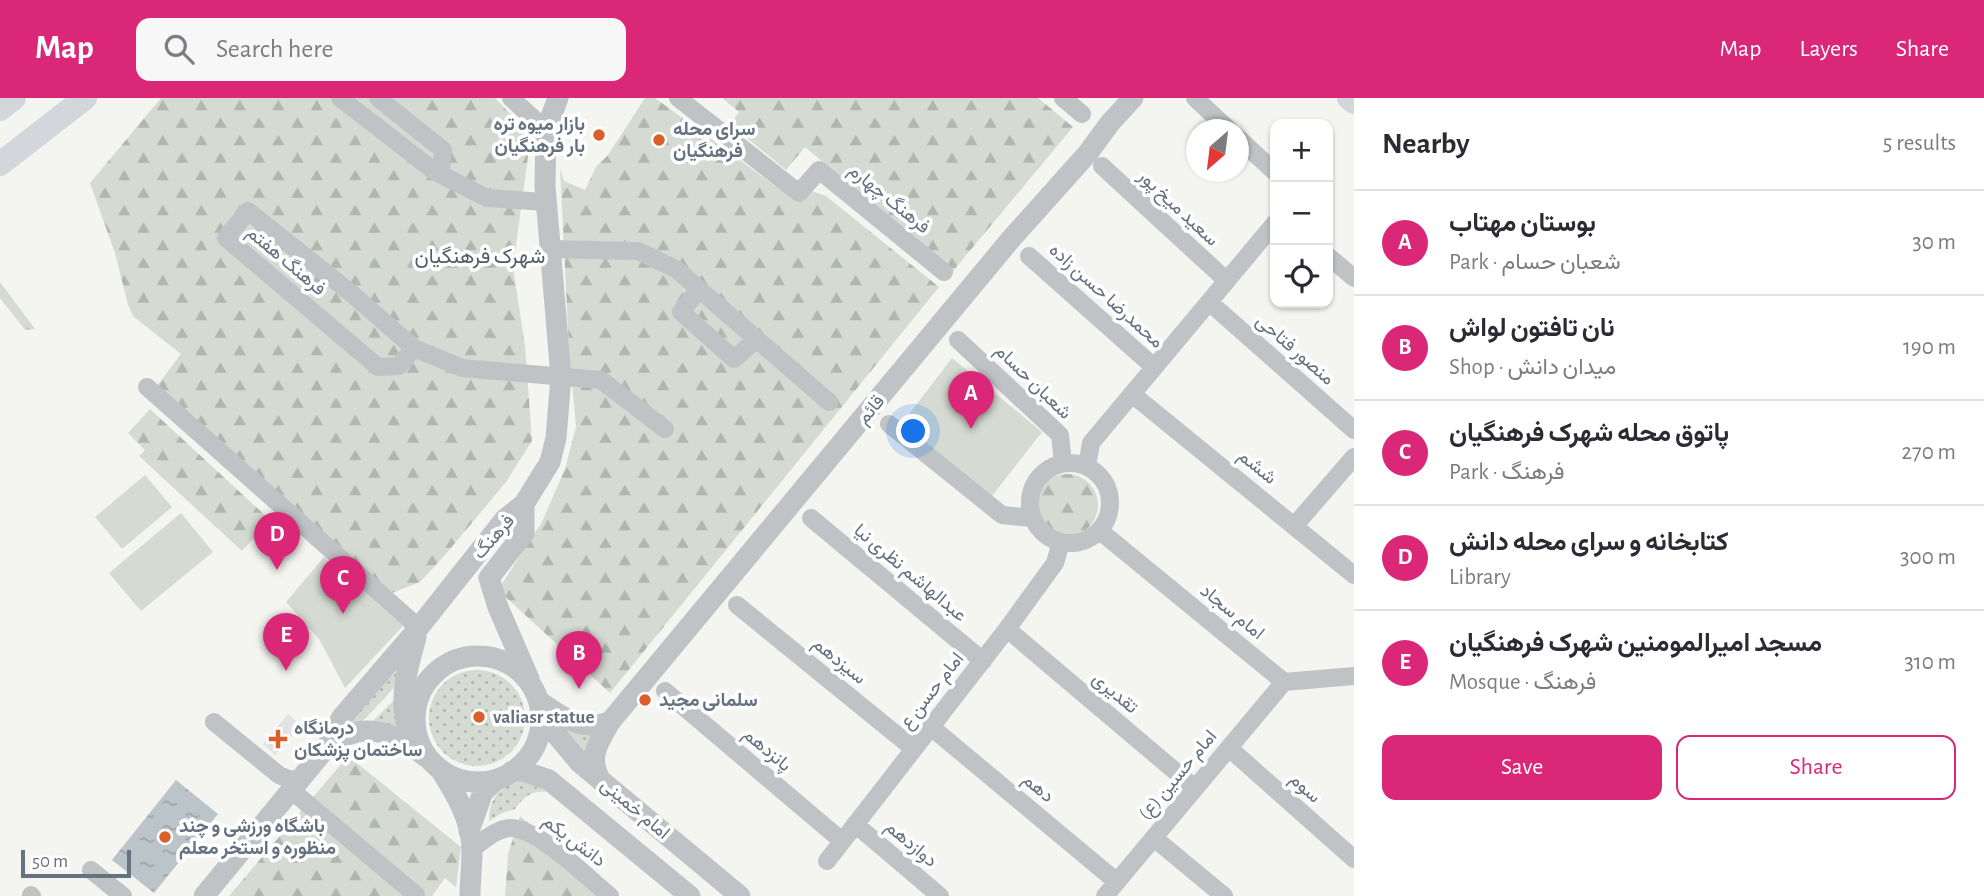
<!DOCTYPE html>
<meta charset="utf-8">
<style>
body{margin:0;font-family:"Alegreya Sans",Vazirmatn,sans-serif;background:#f7f7f7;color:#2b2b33}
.controls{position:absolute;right:21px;top:21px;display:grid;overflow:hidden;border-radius:14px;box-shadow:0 2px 5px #0004}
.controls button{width:63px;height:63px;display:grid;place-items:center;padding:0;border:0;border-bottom:2px solid #e1e1e2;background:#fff;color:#2b2b33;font:35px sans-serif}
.compass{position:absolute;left:1186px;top:21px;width:63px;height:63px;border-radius:50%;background:#fff;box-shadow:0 2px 5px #0004;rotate:208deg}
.scale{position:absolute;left:21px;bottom:18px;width:110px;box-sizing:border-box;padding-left:7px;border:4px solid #657280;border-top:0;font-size:19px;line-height:24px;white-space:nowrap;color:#657280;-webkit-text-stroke:5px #fff;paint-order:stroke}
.you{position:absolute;left:914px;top:334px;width:24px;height:24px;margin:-18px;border:5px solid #fff;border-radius:50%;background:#1a73e8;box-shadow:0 0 0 10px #1a73e833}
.badge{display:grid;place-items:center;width:46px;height:46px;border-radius:50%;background:#db2777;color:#fff;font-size:23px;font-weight:700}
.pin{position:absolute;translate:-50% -58px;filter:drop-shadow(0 2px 4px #0008)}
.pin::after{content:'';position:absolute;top:37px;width:24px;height:21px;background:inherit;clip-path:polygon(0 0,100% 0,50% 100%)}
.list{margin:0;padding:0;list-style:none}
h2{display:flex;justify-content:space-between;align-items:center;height:91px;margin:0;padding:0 28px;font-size:30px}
h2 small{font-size:23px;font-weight:400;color:#7c7c81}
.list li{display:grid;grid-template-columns:46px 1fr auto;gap:21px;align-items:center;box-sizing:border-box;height:105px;padding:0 28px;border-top:2px solid #e1e1e2}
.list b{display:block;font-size:26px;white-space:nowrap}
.list p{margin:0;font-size:23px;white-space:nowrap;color:#7c7c81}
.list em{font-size:23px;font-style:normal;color:#7c7c81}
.actions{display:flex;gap:14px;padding:21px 28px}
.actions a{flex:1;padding:16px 0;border:2px solid #db2777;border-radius:14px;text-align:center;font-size:24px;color:#db2777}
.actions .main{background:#db2777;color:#fff}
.icon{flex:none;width:38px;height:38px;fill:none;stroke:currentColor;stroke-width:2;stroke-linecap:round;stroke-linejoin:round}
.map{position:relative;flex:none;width:1354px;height:798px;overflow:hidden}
header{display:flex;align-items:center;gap:42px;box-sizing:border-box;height:98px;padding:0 35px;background:#db2777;color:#fff}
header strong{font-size:33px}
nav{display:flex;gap:38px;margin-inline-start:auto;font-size:24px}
.search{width:490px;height:63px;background:#f7f7f7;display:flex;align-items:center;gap:18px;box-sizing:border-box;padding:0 24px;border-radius:14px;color:#7c7c81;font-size:26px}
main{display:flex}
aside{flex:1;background:#fff}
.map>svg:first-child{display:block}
</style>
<header>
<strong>Map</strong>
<div class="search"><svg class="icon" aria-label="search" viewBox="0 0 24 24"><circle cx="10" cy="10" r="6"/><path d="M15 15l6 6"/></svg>Search here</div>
<nav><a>Map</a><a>Layers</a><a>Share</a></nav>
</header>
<main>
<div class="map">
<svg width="1354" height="798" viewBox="0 0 1354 798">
<defs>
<pattern id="grass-dots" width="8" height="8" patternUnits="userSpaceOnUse" patternTransform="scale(1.75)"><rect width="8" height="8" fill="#d5dbd2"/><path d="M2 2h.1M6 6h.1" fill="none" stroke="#b0b6b0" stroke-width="1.8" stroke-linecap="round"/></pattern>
<pattern id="forest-firs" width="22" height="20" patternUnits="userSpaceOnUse" patternTransform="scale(1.75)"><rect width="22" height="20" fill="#d5dbd2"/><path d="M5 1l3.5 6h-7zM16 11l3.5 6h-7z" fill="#b0b6b0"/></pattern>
<pattern id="water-ripples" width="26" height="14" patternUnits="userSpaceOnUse" patternTransform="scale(1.75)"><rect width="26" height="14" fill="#bbc4c9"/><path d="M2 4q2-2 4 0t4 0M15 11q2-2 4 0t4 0" fill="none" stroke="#9ca4a8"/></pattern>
</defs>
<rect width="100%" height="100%" fill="#f4f4f1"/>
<path fill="#e2e3e2" d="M288,616L301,627L275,657L263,646Z"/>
<path fill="url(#grass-dots)" d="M404,552L393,591L360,626L335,640Z
M429 620a48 48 0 1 1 96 0a48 48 0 1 1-96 0Z
M396,600L409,642L368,628Z
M562,626L595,636L587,657L579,655Z
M520,683L551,694C534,692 525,696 515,711L502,715L489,723C489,701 499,688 520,683Z"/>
<path fill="url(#forest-firs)" d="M161,0H495L531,37L513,169L525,248L532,343L506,384L446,456L420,484L392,495L157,288L181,256L134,219L128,207L115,155L90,85Z
M645,0H655L797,104L812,93L826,98L939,189L610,595L498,492L542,424L565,371L576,329L569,251L560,70L564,83L585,92L596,69L608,57Z
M722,0H1038L1073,29L953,173L805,49L786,72L730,26L739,14Z
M0,184L35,231L25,232L0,200Z
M150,311L281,432L265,452L253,441L242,453L139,358L145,352L128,335Z
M1036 407a31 31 0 1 1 62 0a31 31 0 1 1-62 0Z
M348,658L461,749L456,789L445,780L432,798H229Z
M520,718L615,798H505L508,756Z"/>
<path fill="#d5dbd2" d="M952,260L1042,334L989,402L900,328Z
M145,377L172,409L122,451L95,419Z
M181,415L213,454L141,513L109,475Z
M324,459L403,528L345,590L319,541L286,504Z"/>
<path fill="url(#water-ripples)" d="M176,682L218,716L154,795L112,762Z"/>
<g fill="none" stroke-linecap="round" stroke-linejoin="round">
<path stroke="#bfc3c6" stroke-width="18" d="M340,0L434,73L487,100L546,104
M378,0L443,52L441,77
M511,0L546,32
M678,0L799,95L819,72L944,174
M1063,0L1082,16
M1195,0L1229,32
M1238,40L1275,74
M1102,68L1227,183
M549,151L638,153L676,171L829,304
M1029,158L1154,269
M1328,158L1354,180
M699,191L681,214L734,261L757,241
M1209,204L1354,332
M958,242L1060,337L1063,365
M414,250L399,268L378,269L226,140L248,113L351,195L414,250L462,270L601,282L665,331
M147,289L419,530
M1132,296L1354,477
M889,326L1002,417L1032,420
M1030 405a40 40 0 1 1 80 0a40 40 0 1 1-80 0Z
M1087,368L1091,345L1275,125
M811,420L983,563
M1295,427L1354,359
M1100,433L1284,584L1354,578
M737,507L914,651
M1007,531L1195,690
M665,593L842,743
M214,624L279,677L291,682L300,680
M931,629L1117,784
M1229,650L1354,761
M291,692L416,797
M855,726L940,798
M1154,740L1224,798
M472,751C483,743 496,731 510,730C537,729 589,781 610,798
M827,763L1007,531L1055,465L1061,444
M91,772L123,798
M31,797L32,798
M1105,798L1284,584"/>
<path stroke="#bfc3c6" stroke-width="21" d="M524,406V435L489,480L498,509L529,581
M415 621a63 63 0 1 1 126 0a63 63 0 1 1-126 0Z
M539,603C561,619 582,634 610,624
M541,614L554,634L580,665L740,798
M407,627C399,596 408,569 416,539
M329,648C363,621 394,634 426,659
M440,671C456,696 472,723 472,753C472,768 470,783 470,798
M512,673H523L549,682L690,798
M601,683C587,659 598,645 610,624L1011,141L1088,55L1110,25L1133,0
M469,733L483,694L497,681
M204,798L326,650L342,619L416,533L505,421L524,406L550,364L556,340L561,279L545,88L546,32L558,0"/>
<path stroke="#d3d7db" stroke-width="24" d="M1349,0L1354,4
M0,11L14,0
M0,66L85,0"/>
</g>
<g fill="#da5f2b" stroke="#fff" stroke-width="2.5">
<circle cx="599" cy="37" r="7"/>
<circle cx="659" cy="42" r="7"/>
<circle cx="645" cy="602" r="7"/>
<circle cx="479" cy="619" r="7"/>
<path d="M274.5 630.5h7v7h7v7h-7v7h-7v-7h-7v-7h7z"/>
<circle cx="165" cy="739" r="7"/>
</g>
<g text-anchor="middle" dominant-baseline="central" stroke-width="7" stroke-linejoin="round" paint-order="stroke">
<g font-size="19" font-weight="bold" fill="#657280" stroke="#fff" text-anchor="start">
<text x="585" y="26" text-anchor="end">بازار میوه تره<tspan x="585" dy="22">بار فرهنگیان</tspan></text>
<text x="673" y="31">سرای محله<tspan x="673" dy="22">فرهنگیان</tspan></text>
<text x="659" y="602">سلمانی مجید</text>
<text x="493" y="619">valiasr statue</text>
<text x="294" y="630">درمانگاه<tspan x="294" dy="22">ساختمان پزشکان</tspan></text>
<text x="179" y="728">باشگاه ورزشی و چند<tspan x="179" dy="22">منظوره و استخر معلم</tspan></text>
</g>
<g font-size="19" fill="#657280" stroke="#fff">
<text transform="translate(889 101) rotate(39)">فرهنگ چهارم</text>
<text transform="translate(1178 110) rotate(43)">سعید میخ پور</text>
<text transform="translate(286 163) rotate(40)">فرهنگ هفتم</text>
<text transform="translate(1106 198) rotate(42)">محمدرضا حسن زاده</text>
<text transform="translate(1295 252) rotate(41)">منصور فتاحی</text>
<text transform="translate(1033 284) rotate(44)">شعبان حسام</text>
<text transform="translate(871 312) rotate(-50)">قائم</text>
<text transform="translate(1257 369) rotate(39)">ششم</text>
<text transform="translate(494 439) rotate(-49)">فرهنگ</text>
<text transform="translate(910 475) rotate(40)">عبدالهاشم نظری نیا</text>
<text transform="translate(1232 514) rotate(39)">امام سجاد</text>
<text transform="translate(839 563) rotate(39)">سیزدهم</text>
<text transform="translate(932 593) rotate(-52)">امام حسن ع</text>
<text transform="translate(1115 595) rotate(40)">تقدیری</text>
<text transform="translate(767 652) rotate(40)">پانزدهم</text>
<text transform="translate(1178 677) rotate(-50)">امام حسین (ع)</text>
<text transform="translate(1038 690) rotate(40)">دهم</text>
<text transform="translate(1305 690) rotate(42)">سوم</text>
<text transform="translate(635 711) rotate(40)">امام خمینی</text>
<text transform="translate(574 743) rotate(37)">دانش یکم</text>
<text transform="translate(911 746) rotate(40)">دوازدهم</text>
</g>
<g font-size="21" fill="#525c66" stroke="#fff">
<text x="480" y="158">شهرک فرهنگیان</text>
</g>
</g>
</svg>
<div class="controls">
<button>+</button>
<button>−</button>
<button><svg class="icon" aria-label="locate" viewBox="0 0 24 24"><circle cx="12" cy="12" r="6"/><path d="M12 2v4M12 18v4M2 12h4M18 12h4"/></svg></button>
</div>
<svg class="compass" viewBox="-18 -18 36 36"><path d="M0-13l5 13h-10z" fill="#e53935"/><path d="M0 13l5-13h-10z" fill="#7c7c81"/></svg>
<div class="scale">50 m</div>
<div class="you"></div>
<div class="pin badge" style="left:971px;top:331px">A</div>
<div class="pin badge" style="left:579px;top:591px">B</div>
<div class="pin badge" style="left:343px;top:516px">C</div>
<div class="pin badge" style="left:277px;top:472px">D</div>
<div class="pin badge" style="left:286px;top:573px">E</div>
</div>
<aside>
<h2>Nearby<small>5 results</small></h2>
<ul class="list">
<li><span class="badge">A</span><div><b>بوستان مهتاب</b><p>Park · شعبان حسام</p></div><em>30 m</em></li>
<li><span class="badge">B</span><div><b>نان تافتون لواش</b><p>Shop · میدان دانش</p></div><em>190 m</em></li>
<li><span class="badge">C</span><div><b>پاتوق محله شهرک فرهنگیان</b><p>Park · فرهنگ</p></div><em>270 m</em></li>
<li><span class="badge">D</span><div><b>کتابخانه و سرای محله دانش</b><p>Library</p></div><em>300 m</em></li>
<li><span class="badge">E</span><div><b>مسجد امیرالمومنین شهرک فرهنگیان</b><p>Mosque · فرهنگ</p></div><em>310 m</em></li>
</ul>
<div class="actions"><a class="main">Save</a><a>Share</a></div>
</aside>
</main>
